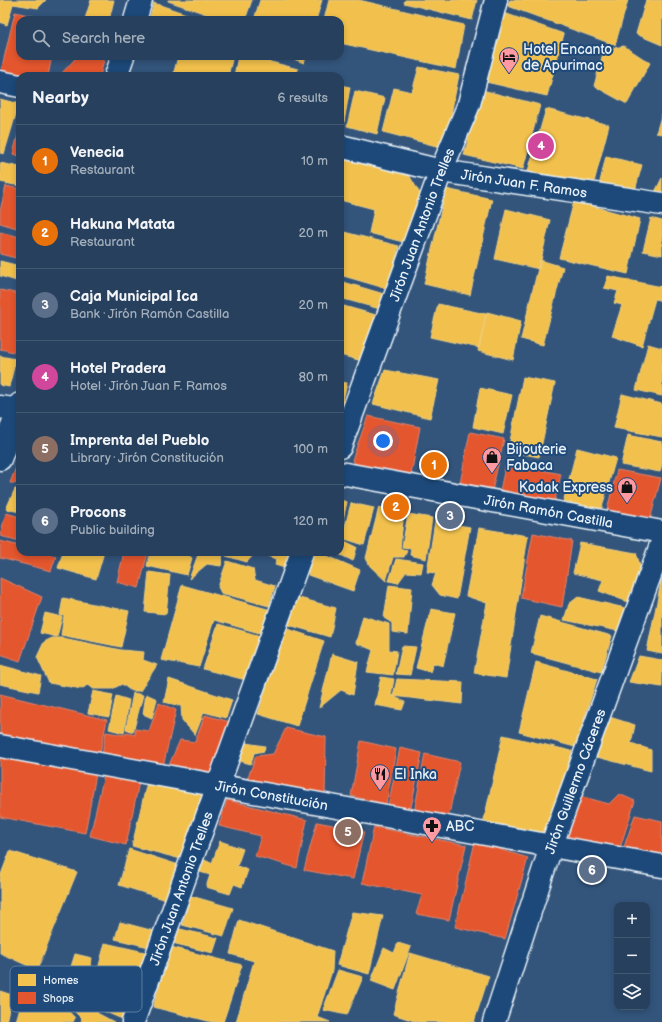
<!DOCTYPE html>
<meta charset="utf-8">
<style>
body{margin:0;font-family:"Balsamiq Sans",sans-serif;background:#2e4763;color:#f1f3f6}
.controls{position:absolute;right:12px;bottom:12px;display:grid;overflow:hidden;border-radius:8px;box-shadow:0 2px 6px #0003}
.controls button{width:36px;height:36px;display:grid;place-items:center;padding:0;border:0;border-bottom:1px solid #425972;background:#26405d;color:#f1f3f6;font:20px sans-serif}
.you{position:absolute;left:383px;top:441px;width:14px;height:14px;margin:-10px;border:3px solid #fff;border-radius:50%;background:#1a73e8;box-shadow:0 0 0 6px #1a73e833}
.badge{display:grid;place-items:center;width:26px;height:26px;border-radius:50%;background:#ff9aa2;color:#fff;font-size:13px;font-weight:700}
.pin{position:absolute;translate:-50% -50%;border:2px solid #fff;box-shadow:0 1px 4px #0006}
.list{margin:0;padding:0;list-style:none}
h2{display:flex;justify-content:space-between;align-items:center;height:52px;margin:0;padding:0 16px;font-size:17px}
h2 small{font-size:13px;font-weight:400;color:#a4afbc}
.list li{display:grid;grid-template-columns:26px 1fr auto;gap:12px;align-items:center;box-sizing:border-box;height:72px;padding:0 16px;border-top:1px solid #425972}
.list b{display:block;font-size:15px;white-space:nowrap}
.list p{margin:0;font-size:13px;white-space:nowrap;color:#a4afbc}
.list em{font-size:13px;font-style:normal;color:#a4afbc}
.icon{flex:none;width:22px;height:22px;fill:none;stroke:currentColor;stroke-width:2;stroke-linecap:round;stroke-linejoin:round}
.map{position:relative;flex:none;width:662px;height:1022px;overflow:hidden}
.search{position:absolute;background:#26405d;box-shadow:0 2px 6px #0003;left:16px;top:16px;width:328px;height:44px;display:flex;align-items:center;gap:10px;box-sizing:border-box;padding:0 14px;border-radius:12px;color:#a4afbc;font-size:15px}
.panel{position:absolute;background:#26405d;box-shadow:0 2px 6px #0003;left:16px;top:72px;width:328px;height:484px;border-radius:12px}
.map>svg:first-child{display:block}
</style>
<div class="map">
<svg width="662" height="1022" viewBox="0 0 662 1022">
<rect width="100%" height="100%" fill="#33557c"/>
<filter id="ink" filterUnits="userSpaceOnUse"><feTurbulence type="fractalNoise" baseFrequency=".025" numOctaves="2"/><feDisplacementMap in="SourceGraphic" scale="8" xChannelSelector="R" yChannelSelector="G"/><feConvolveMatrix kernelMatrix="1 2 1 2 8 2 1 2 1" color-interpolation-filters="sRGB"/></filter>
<g filter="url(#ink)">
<path fill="#f2c14e" stroke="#efcf81" d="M0,0H46L38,8L13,4L7,25L0,22Z
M91,0H114L109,20L85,19Z
M168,0H252L245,20H224L168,1Z
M260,0H322L316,20H254Z
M329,0H359L464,25L456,69L340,43V20H324Z
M405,0H477L472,20L404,3Z
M510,0H628L615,45L508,6Z
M646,0H662V45L636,34Z
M154,3L195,17L194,20H149Z
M504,13L564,34L547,96L486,82Z
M624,46L650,63L627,104L594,86L604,50Z
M178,56H233L228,76H173Z
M238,56H248L298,69L296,76H234Z
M286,56H306L304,63Z
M419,67L459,75L444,148L383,132L394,88L412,92Z
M340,85L350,87L343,128L340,127Z
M482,90L540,105L523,169L464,155Z
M355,91L385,98L377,134L347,126Z
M0,99L19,104L4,154L0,153Z
M546,109L609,125L593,186L528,171Z
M662,113V134L656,133Z
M606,156L642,165L634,194L599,186Z
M345,160L409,175L422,197L403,242L369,233L374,209L340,200V178Z
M0,163L20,167V186L0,182Z
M662,178V194L655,192Z
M446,189L492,199L470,295L424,284Z
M574,201L640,219L628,274L559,258Z
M506,209L550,220L539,269L495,259Z
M651,218L662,221V255L643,251Z
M340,231L399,246L388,289L340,275L344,255L340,254Z
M540,260L563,267L543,345L521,339Z
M0,261L20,266V282L0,276Z
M608,276L662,287V301L655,299L642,346L612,336L622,305L614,303L618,291L604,288Z
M340,281L384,294L380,309L340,298Z
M438,304L486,314L479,348L430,337Z
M340,305L376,315L362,361L340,355Z
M487,312L521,321L513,360L478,351Z
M648,344L662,348V396L636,390Z
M0,356L16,359L9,387L0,385Z
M385,370L439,380L430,418L373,404Z
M523,377L555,383L539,457L508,451Z
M340,382L347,383L340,412Z
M480,388L512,395L503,434L473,427Z
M622,394L662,404V437L614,428Z
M628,435L662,442V464L660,472L621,465Z
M577,448L616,458L600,514L562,507Z
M15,489H20V512L6,509Z
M340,500L347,502L340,532Z
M351,503L374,508L364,545L342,538Z
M379,507L404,512L400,548L407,551L404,557H393L386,581L370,566L366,558Z
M408,514L432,518L426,559L410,555L411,548L402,547Z
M435,521L470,527L457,599L440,595L432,585L436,573L427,572Z
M479,528L528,536L506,678L474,673L487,603L466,596Z
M340,539L357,547L353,561L335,552H340Z
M580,543L636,553L641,568L628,602L599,591L603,580L573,573Z
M63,552H104L96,579L58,568Z
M150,552H187V554L192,558L187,575L147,566Z
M199,552L223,553L221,566L207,564L189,579Z
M225,552H256L247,562L226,556Z
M268,552H278L295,557L291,570L275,565L277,559L267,556Z
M311,552H318L360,570L353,591L308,575Z
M396,559L423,563L421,573L406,572L398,583L389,581Z
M227,561L253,569L255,580L275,586L269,606L221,593L218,587Z
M149,572L170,575L166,614L145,612Z
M662,577V654L647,651Z
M182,585L271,610L263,634L214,620L199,667L161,660Z
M389,585L412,588L408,634L392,632V623L384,618Z
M292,596L336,608L330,637L282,623Z
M578,597L625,608L618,631L564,620L569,604Z
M63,598L129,611L121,647L61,635L64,616L60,615Z
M431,609L455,613L443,666L433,663L430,672L416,668Z
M45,613L62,617L57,637L40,633Z
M363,616L389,624V650L397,651L393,675L367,672L373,650L356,643Z
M540,616L612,636L601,672L531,653Z
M218,624L264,637L250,681L203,669Z
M285,628L324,641L297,726L258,714Z
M52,638H63L121,650L144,652L143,660L157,665L140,691H131L122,684L112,689H94L87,685L82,689L49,683L37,657L44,642Z
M402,646L416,647L410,675L396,674Z
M332,654L358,662L353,695L341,690L319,708Z
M639,656L662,660V687L629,682Z
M536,662L597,679L575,747L519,732Z
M0,665L41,676L38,692L0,684Z
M381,677L394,679L391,695L405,702L402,710L375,705Z
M169,679L232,700L226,718L204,712L195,735L182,720L181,706L164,702Z
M397,679L463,682L462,704L393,696Z
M93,691L113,695L109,717L88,713Z
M133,693L143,695L133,732L126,729Z
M146,694L157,699L152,718L143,714Z
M116,696L129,700L124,733L109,729Z
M603,715L635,725L631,743L651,750V771L589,755Z
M503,735L572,751L547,839L483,824Z
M239,742L265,746L264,751L254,753L251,764L232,759Z
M147,782L205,795L181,859L132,846Z
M220,841L243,849L237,866L248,870L242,887L234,884L230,894L206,887L210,875L200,872L204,860L212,863Z
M129,849L182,866L170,901L119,885Z
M10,851L77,872L37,970L0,953V877Z
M191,896L233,908L224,936L182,925Z
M352,912L383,916L369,974L337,965Z
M239,920L333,951L332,971L317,1017L330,1022H236L254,961L230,954Z
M120,922L158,932L153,948L115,939Z
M176,928L218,938L213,953L172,943Z
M105,943L149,953L137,988L97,973Z
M398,943L411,947L395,990L371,981L384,948L394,953Z
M171,947L242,965L223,1022H212L153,1007Z
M410,953L489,976L474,1022H417L393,1014Z
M75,954L92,958L90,971L102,985L97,1013L114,1022H81L82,1019L60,997L62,973L70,970Z
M338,970L363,977L347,1015L323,1010Z
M108,985L135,994L127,1021L101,1010Z
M0,991L12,995L6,1022H0Z
M25,991L62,1004L75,1018L73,1022L16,1021Z"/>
<path fill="#e4572e" stroke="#e5856b" d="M15,12L50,20H20V56H52L48,76H24L1,71Z
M75,56H105L100,76H62L61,74L75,59Z
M20,127V156L13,154Z
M6,186L20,189V229L0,223V211Z
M0,232L20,237V259L0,254Z
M0,290L20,294L19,353L0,349Z
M368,416L420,427L410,480L362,470L352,460Z
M470,432L504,439L491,495L459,489Z
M20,457V483H10Z
M506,463L561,474L554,504L499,495Z
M617,470L661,478L650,520L606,514Z
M6,513L20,517V541L0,536Z
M533,533L572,541L562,607L521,598Z
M0,541L20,546V552H41L56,556L51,571L0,558Z
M124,552H148L139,588L117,582Z
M0,578L42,597L20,661L0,654Z
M0,694L107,720L98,762L0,742Z
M159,703L176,710L162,771L101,761L106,732L125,735L126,733L135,735V729L149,731Z
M205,715L234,723L215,779L166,772L180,740L195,742Z
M286,728L326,737L325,798L245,785L256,756L273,754Z
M361,741L396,749L386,804L351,796Z
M400,748L422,753L410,812L388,806Z
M425,754L460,762L448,819L414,813Z
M0,757L96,774L85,833L0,817Z
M104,775L139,782L126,845L90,836Z
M619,794L635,801L618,854L558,844L576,795L609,804Z
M227,800L307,820L297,868L255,856L261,836L219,826Z
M635,815L662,821V858L622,853Z
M317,822L364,831L353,879L304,870Z
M374,827L466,845L449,920L416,914L422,895L362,883Z
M475,842L528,858L505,939L455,927Z"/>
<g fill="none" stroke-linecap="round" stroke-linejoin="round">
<defs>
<g id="minor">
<path d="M135,20L141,0"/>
<path d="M116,76L123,56"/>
<path d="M0,82L20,86"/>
<path id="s1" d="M340,146L441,171L662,204"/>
<path d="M0,407L20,410"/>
<path id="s2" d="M340,447L441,171L469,104L496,0"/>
<path d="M0,459L20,404"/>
<path id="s3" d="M340,473L662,532"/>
<path id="s4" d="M0,746L662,866"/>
<path id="s5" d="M133,1022L302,552"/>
<path id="s6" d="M494,1022L551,847L662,542"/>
</g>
</defs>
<use href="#minor" stroke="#e8f1f8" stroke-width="25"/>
<use href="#minor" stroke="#1f4a7a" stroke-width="22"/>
</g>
</g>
<defs>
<symbol id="hotel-pin" viewBox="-11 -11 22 30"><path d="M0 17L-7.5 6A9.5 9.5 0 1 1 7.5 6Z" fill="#ff9aa2" stroke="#1f4a7a"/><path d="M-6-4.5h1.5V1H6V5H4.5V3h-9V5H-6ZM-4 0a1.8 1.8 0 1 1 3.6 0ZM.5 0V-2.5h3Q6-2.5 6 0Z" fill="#111"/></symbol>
<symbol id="shop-pin" viewBox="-11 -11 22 30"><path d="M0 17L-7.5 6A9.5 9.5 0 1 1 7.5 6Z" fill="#ff9aa2" stroke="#1f4a7a"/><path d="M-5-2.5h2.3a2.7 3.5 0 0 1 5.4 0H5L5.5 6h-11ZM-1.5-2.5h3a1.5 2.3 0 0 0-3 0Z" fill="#111"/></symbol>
<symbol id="restaurant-pin" viewBox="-11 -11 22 30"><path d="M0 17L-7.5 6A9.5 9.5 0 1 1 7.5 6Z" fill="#ff9aa2" stroke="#1f4a7a"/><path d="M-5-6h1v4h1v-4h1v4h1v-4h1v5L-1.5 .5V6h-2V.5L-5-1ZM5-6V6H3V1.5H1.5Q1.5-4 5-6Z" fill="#111"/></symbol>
<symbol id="pharmacy-pin" viewBox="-11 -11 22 30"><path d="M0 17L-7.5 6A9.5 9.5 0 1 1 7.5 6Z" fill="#ff9aa2" stroke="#1f4a7a"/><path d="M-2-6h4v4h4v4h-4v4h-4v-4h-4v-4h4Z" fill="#111"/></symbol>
</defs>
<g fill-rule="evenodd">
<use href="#hotel-pin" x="498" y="46" width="22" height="30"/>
<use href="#shop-pin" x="481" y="446" width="22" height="30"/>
<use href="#shop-pin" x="616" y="476" width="22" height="30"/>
<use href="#restaurant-pin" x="369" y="763" width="22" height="30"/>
<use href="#pharmacy-pin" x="421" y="815" width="22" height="30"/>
</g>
<g text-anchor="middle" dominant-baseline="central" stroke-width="4" stroke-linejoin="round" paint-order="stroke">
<g font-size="14" fill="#e8f1f8" stroke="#1f4a7a" text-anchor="start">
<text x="523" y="49">Hotel Encanto<tspan x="523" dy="16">de Apurimac</tspan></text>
<text x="506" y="449">Bijouterie<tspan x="506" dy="16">Fabaca</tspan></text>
<text x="613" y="487" text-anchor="end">Kodak Express</text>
<text x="394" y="774">El Inka</text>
<text x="446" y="826">ABC</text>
</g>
<g font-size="14" fill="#e8f1f8" stroke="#1f4a7a">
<text stroke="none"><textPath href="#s1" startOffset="188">Jirón Juan F. Ramos</textPath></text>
<text stroke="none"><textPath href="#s2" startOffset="237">Jirón Juan Antonio Trelles</textPath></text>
<text stroke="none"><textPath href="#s3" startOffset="212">Jirón Ramón Castilla</textPath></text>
<text stroke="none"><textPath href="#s6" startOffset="254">Jirón Guillermo Cáceres</textPath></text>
<text stroke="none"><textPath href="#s4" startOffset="276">Jirón Constitución</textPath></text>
<text stroke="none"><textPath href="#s5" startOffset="142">Jirón Juan Antonio Trelles</textPath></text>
</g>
</g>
<rect x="10" y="966" width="132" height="46" rx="6" fill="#1f4a7a" stroke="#5b7ca0" stroke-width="1"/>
<rect x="18" y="974" width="18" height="12" fill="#f2c14e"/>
<rect x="18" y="992" width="18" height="12" fill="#e4572e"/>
<g font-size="11" fill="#e8f1f8">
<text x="43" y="984">Homes</text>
<text x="43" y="1002">Shops</text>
</g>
</svg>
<div class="controls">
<button>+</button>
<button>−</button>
<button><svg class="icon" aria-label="layers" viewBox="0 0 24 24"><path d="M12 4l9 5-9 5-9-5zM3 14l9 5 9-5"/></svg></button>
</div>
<div class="you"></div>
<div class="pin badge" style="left:434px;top:465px;background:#e8710a">1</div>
<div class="pin badge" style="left:396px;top:507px;background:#e8710a">2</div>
<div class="pin badge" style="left:450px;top:516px;background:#5c6f8a">3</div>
<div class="pin badge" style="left:541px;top:146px;background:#d1479c">4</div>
<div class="pin badge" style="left:348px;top:832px;background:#8d6e63">5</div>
<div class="pin badge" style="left:592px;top:870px;background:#5c6f8a">6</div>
<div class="search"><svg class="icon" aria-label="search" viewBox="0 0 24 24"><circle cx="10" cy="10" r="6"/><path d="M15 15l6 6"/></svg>Search here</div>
<section class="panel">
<h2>Nearby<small>6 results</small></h2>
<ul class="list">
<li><span class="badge" style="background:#e8710a">1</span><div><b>Venecia</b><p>Restaurant</p></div><em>10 m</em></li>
<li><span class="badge" style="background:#e8710a">2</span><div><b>Hakuna Matata</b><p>Restaurant</p></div><em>20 m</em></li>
<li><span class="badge" style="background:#5c6f8a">3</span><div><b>Caja Municipal Ica</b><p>Bank · Jirón Ramón Castilla</p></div><em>20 m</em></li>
<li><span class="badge" style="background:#d1479c">4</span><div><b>Hotel Pradera</b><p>Hotel · Jirón Juan F. Ramos</p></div><em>80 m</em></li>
<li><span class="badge" style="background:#8d6e63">5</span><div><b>Imprenta del Pueblo</b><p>Library · Jirón Constitución</p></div><em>100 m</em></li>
<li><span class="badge" style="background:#5c6f8a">6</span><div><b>Procons</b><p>Public building</p></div><em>120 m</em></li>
</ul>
</section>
</div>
